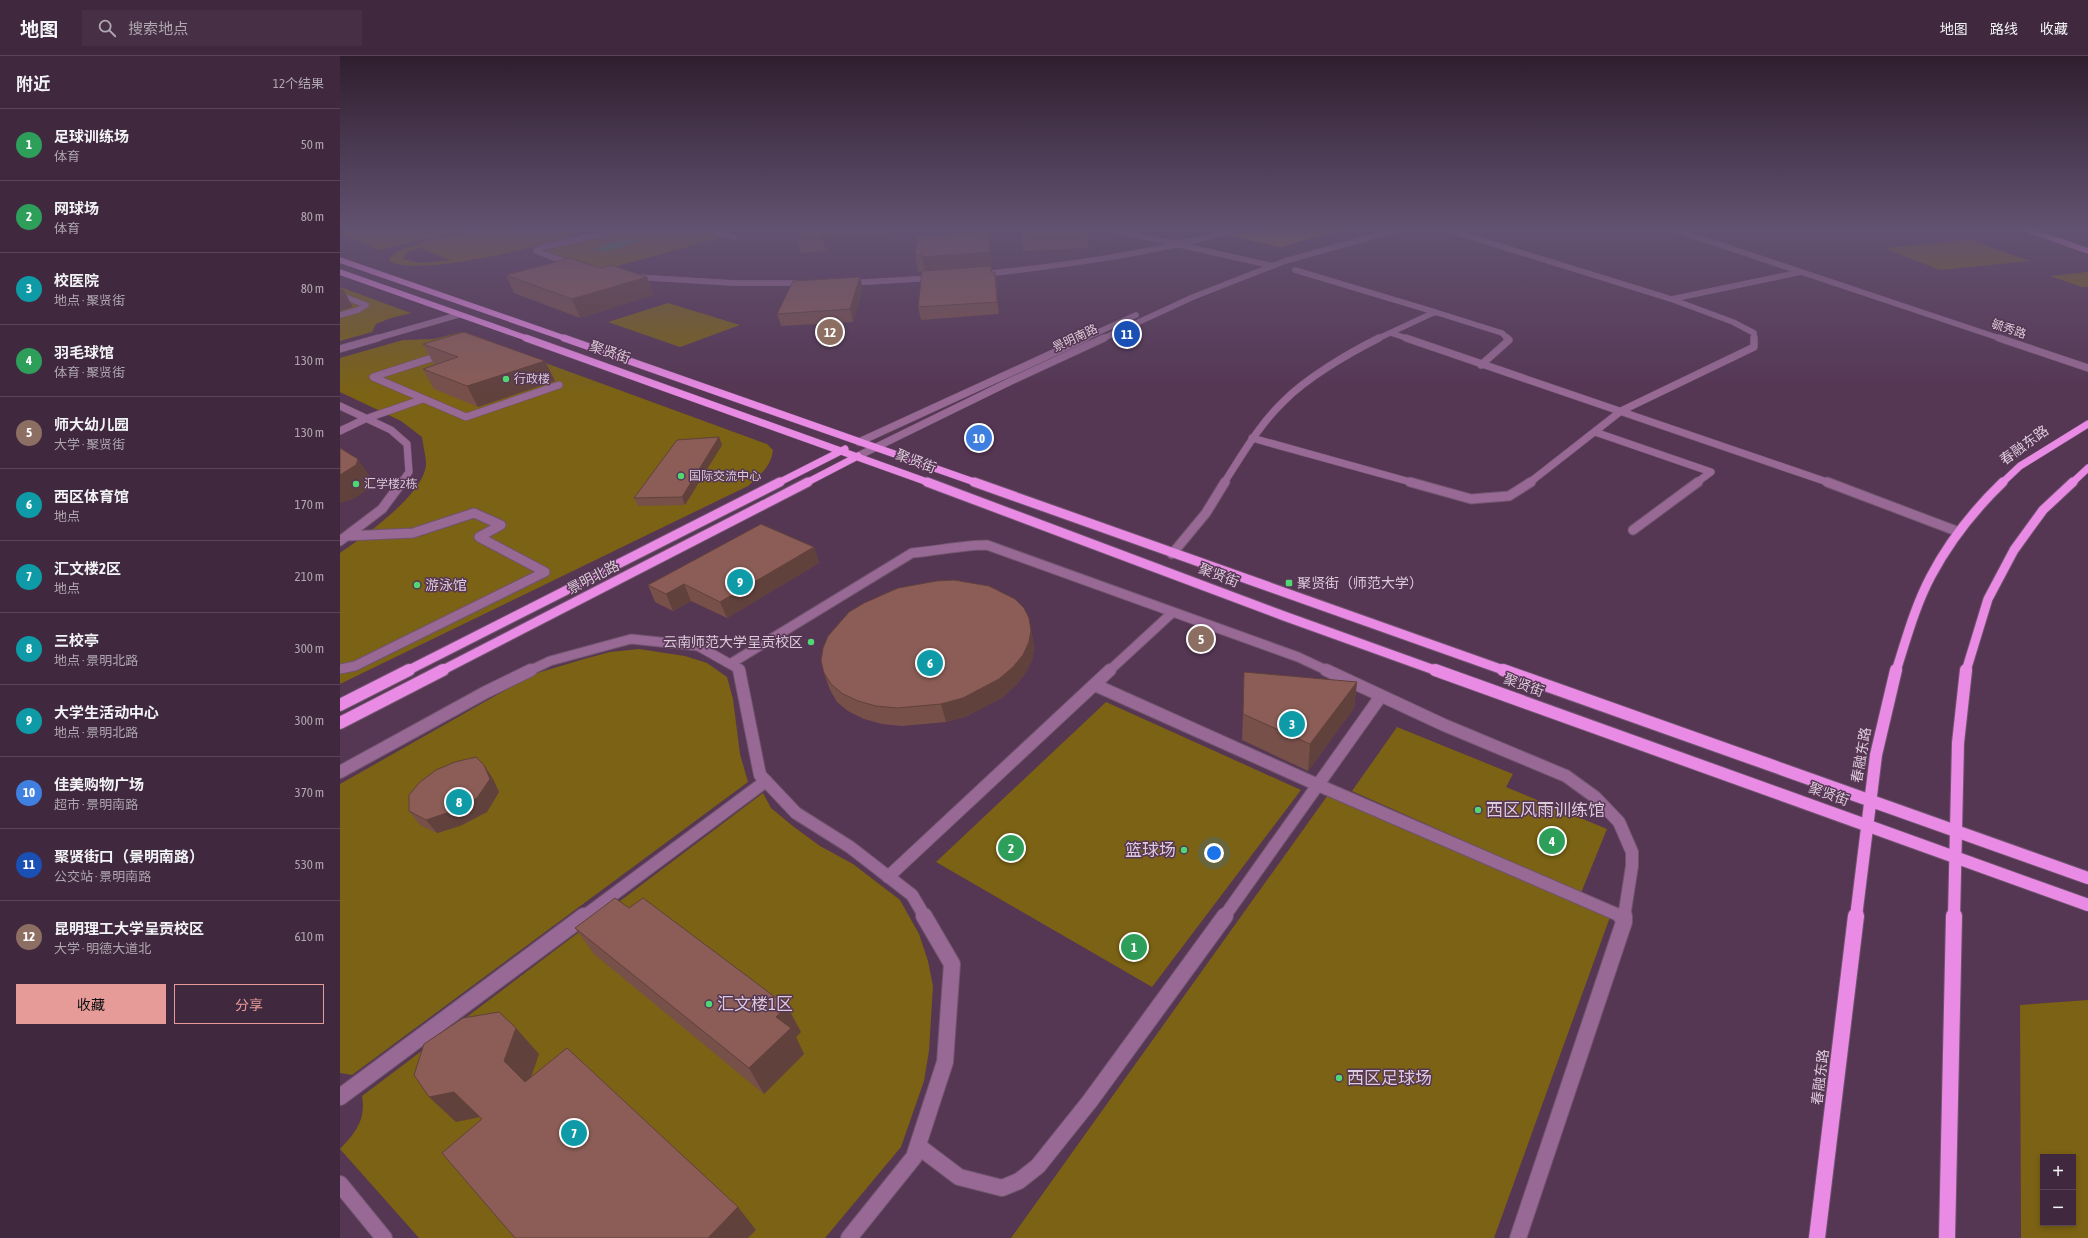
<!DOCTYPE html>
<html lang="zh">
<meta charset="utf-8">
<style>
body{margin:0;font-family:"Asap Condensed","Noto Sans SC",sans-serif;background:#473045;color:#f1f3f6}
.controls{position:absolute;right:12px;bottom:12px;display:grid;overflow:hidden;border-radius:0px;box-shadow:0 2px 6px #0003}
.controls button{width:36px;height:36px;display:grid;place-items:center;padding:0;border:0;border-bottom:1px solid #594458;background:#40283e;color:#f1f3f6;font:20px sans-serif}
.you{position:absolute;left:874px;top:797px;width:14px;height:14px;margin:-10px;border:3px solid #fff;border-radius:50%;background:#1a73e8;box-shadow:0 0 0 6px #1a73e833}
.badge{display:grid;place-items:center;width:26px;height:26px;border-radius:50%;background:#e69b98;color:#fff;font-size:13px;font-weight:700}
.pin{position:absolute;translate:-50% -50%;border:2px solid #fff;box-shadow:0 1px 4px #0006}
.list{margin:0;padding:0;list-style:none}
h2{display:flex;justify-content:space-between;align-items:center;height:52px;margin:0;padding:0 16px;font-size:17px}
h2 small{font-size:13px;font-weight:400;color:#aea6b0}
.list li{display:grid;grid-template-columns:26px 1fr auto;gap:12px;align-items:center;box-sizing:border-box;height:72px;padding:0 16px;border-top:1px solid #594458}
.list b{display:block;font-size:15px;white-space:nowrap}
.list p{margin:0;font-size:13px;white-space:nowrap;color:#aea6b0}
.list em{font-size:13px;font-style:normal;color:#aea6b0}
.actions{display:flex;gap:8px;padding:12px 16px}
.actions a{flex:1;padding:9px 0;border:1px solid #e69b98;border-radius:0px;text-align:center;font-size:14px;color:#e69b98}
.actions .main{background:#e69b98;color:#111}
.icon{flex:none;width:22px;height:22px;fill:none;stroke:currentColor;stroke-width:2;stroke-linecap:round;stroke-linejoin:round}
.map{position:relative;flex:none;width:1748px;height:1182px;overflow:hidden}
header{display:flex;align-items:center;gap:24px;box-sizing:border-box;height:56px;padding:0 20px;background:#40283e;border-bottom:1px solid #594458}
header strong{font-size:19px}
nav{display:flex;gap:22px;margin-inline-start:auto;font-size:14px}
.search{width:280px;height:36px;background:#473045;display:flex;align-items:center;gap:10px;box-sizing:border-box;padding:0 14px;border-radius:0px;color:#aea6b0;font-size:15px}
main{display:flex}
aside{flex:1;background:#40283e}
.map>svg:first-child{display:block}
</style>
<header>
<strong>地图</strong>
<div class="search"><svg class="icon" aria-label="search" viewBox="0 0 24 24"><circle cx="10" cy="10" r="6"/><path d="M15 15l6 6"/></svg>搜索地点</div>
<nav><a>地图</a><a>路线</a><a>收藏</a></nav>
</header>
<main>
<aside>
<h2>附近<small>12个结果</small></h2>
<ul class="list">
<li><span class="badge" style="background:#2e9e5b">1</span><div><b>足球训练场</b><p>体育</p></div><em>50 m</em></li>
<li><span class="badge" style="background:#2e9e5b">2</span><div><b>网球场</b><p>体育</p></div><em>80 m</em></li>
<li><span class="badge" style="background:#0f9aa8">3</span><div><b>校医院</b><p>地点 · 聚贤街</p></div><em>80 m</em></li>
<li><span class="badge" style="background:#2e9e5b">4</span><div><b>羽毛球馆</b><p>体育 · 聚贤街</p></div><em>130 m</em></li>
<li><span class="badge" style="background:#8d6e63">5</span><div><b>师大幼儿园</b><p>大学 · 聚贤街</p></div><em>130 m</em></li>
<li><span class="badge" style="background:#0f9aa8">6</span><div><b>西区体育馆</b><p>地点</p></div><em>170 m</em></li>
<li><span class="badge" style="background:#0f9aa8">7</span><div><b>汇文楼2区</b><p>地点</p></div><em>210 m</em></li>
<li><span class="badge" style="background:#0f9aa8">8</span><div><b>三校亭</b><p>地点 · 景明北路</p></div><em>300 m</em></li>
<li><span class="badge" style="background:#0f9aa8">9</span><div><b>大学生活动中心</b><p>地点 · 景明北路</p></div><em>300 m</em></li>
<li><span class="badge" style="background:#3f7fe0">10</span><div><b>佳美购物广场</b><p>超市 · 景明南路</p></div><em>370 m</em></li>
<li><span class="badge" style="background:#1a4fb4">11</span><div><b>聚贤街口（景明南路）</b><p>公交站 · 景明南路</p></div><em>530 m</em></li>
<li><span class="badge" style="background:#8d6e63">12</span><div><b>昆明理工大学呈贡校区</b><p>大学 · 明德大道北</p></div><em>610 m</em></li>
</ul>
<div class="actions"><a class="main">收藏</a><a>分享</a></div>
</aside>
<div class="map">
<svg width="1748" height="1182" viewBox="0 0 1748 1182">
<rect width="100%" height="100%" fill="#553653"/>
<path fill="#7b6214" fill-rule="evenodd" d="M11,173H132L39,194L0,178V175Z
M147,173H213L226,177L234,173H246C224,187 67,224 49,204C55,187 129,177 147,173ZM79,192L110,204L80,207L64,203L66,197Z
M289,173H361L388,180L266,213H257L204,195Z
M1630,184L1690,205L1600,214L1544,192Z
M1748,216V231H1742L1710,220Z
M0,231L71,257L51,262L36,268L32,276L0,285Z
M328,247L400,269L340,291L268,266Z
M121,276L427,388L433,394C431,411 420,419 408,430L0,628V497C23,481 85,438 86,408C86,400 83,390 82,381L61,365L0,336V302L63,284L94,283Z
M299,593L345,600L367,607L387,621L393,643L400,698L408,726L12,1019L0,1017V728L194,618L244,603L270,596Z
M766,646L961,734L812,931L596,806Z
M1057,671L1173,718L1166,731L1267,773L1241,837L1012,735Z
M990,736L1270,861L1154,1182H671Z
M423,737L431,752L454,771L480,790L513,808L560,844L579,878L588,905L593,930L589,995L584,1025L561,1091L485,1182H79L0,1093C16,1076 26,1064 22,1040Z
M1748,944V1182H1681L1680,949ZM1703,1101H1733V1167H1703Z"/>
<path fill="#967a2a" d="M908,173H1006L941,191L889,180Z"/>
<path fill="#368c4c" d="M292,183L299,185L269,195H253L269,187Z"/>
<g fill="none" stroke-linecap="round" stroke-linejoin="round">
<defs>
<path id="minor-far4" d="M366,173L394,181
M769,173L933,210
M1105,173L1331,243L1393,266L1414,277V283
M1333,173L1662,283
M233,209L196,195L204,191L283,173
M955,214L1095,256
M643,218C729,209 814,197 898,173
M295,221L393,227H465
M509,227L593,222
M0,239L26,249L18,254L0,259
M1332,243L1461,216
M1051,277L1069,283
M34,283L118,259
M743,283L796,259
M762,283L853,241L945,205L1060,173
M1037,283L1095,256L1162,277L1168,283"/>
<path id="minor-far3" d="M1066,282L1490,427
M1659,282L1748,312
M0,293L38,282
M104,298L33,321L126,361L219,329
M1141,309L1169,284L1167,282
M0,350L51,374L67,388L69,416L61,427
M0,375L25,363L83,343
M1255,376L1371,416L1356,427
M912,382L1074,427
M519,386L746,282
M518,400L669,326L764,282
M884,427C902,399 919,369 943,346C966,322 1009,297 1039,282
M1189,427L1281,355L1414,291V282"/>
<path id="minor-far2" d="M1070,426L1131,443L1169,440L1191,426
M1487,426L1619,476
M1293,474L1358,426
M0,485L42,453L62,426
M832,498L866,457L885,426
M390,608L572,497C597,495 622,489 647,489L958,601L988,615
M0,613L15,610L205,516L139,481L161,469L134,457L73,477L7,480
M189,615L210,605L291,583L358,590L399,613V615
M769,615L833,556"/>
<path id="minor-far1" d="M399,614L420,719L456,757L510,791L572,839L585,861
M986,614L1104,669L1226,720L1255,741L1279,766L1292,796V810L1284,861
M755,629L978,729L1283,861
M0,716L146,636L191,614
M548,821L770,614
M243,861L426,725
M884,861L1041,640"/>
<path id="minor" d="M1281,860L1283,861
M0,1041L244,860
M578,1090L619,1121L662,1132L679,1125L698,1110L750,1045L885,860
M0,1128L44,1182
M509,1182L574,1101L605,1006L612,908L584,860
M1178,1182L1284,866V860"/>
<path id="major-far4" d="M1686,173L1748,195
M0,204L227,283
M0,216L189,283"/>
<path id="major-far3" d="M186,282L590,427
M224,282L637,427
M438,427L505,393
M466,427L518,400
M1662,427L1680,410L1748,368
M1732,427L1748,412"/>
<path id="major-far2" d="M587,426L944,560L1097,615
M634,426L1166,615
M67,615L440,426
M101,615L468,426
M1556,615C1566,584 1575,550 1591,520C1609,486 1635,453 1663,426
M1626,615L1648,543L1674,494L1703,454L1733,426"/>
<path id="major-far1" d="M1095,614L1748,849
M1163,614L1748,822
M0,649L69,614
M0,667L103,614
M1516,861L1536,699L1556,614
M1614,861L1618,687L1626,614"/>
<path id="major" d="M1477,1182L1516,860
M1607,1182L1614,860"/>
</defs>
<use href="#minor-far4" stroke="#70546e" stroke-width="6"/>
<use href="#minor-far3" stroke="#70546e" stroke-width="8"/>
<use href="#minor-far2" stroke="#70546e" stroke-width="11"/>
<use href="#minor-far1" stroke="#70546e" stroke-width="14"/>
<use href="#minor" stroke="#70546e" stroke-width="18"/>
<use href="#major-far4" stroke="#70546e" stroke-width="6"/>
<use href="#major-far3" stroke="#70546e" stroke-width="8"/>
<use href="#major-far2" stroke="#70546e" stroke-width="11"/>
<use href="#major-far1" stroke="#70546e" stroke-width="14"/>
<use href="#major" stroke="#70546e" stroke-width="18"/>
<use href="#minor-far4" stroke="#976994" stroke-width="5.5"/>
<use href="#minor-far3" stroke="#976994" stroke-width="7"/>
<use href="#minor-far2" stroke="#976994" stroke-width="9"/>
<use href="#minor-far1" stroke="#976994" stroke-width="12"/>
<use href="#minor" stroke="#976994" stroke-width="16"/>
<use href="#major-far4" stroke="#e98ae4" stroke-width="5.5"/>
<use href="#major-far3" stroke="#e98ae4" stroke-width="7"/>
<use href="#major-far2" stroke="#e98ae4" stroke-width="9"/>
<use href="#major-far1" stroke="#e98ae4" stroke-width="12"/>
<use href="#major" stroke="#e98ae4" stroke-width="16"/>
</g>
<path fill="#78504a" d="M462,173H551L549,180L491,183L486,195L460,197L457,183Z
M649,175L652,191V213H651L652,216H655L659,258L581,264L578,251L582,216H578L575,199Z
M748,181L749,192L683,195L682,184Z
M260,212L307,221L314,239L240,262L174,237L166,219Z
M523,233L513,266L441,270L437,258Z
M83,288L205,305L215,325L138,351L94,333L83,313L95,308H94Z
M379,381L382,389L345,449L298,450L294,442Z
M474,491L479,507L387,562L351,545L333,555L315,546L308,529Z
M691,574L694,591L692,604L686,616L676,629L663,641L627,660L606,666L562,670L542,668L524,663L508,655L497,646L490,634L484,617Z
M1017,626L1014,652L968,715L902,684L903,658Z
M144,709L153,723L159,736L147,756L120,770L97,777L80,769L69,755Z
M289,852L447,950L461,976L456,981L464,998L424,1038L254,898L235,872Z"/>
<path fill="#61413c" d="M486,173H489L491,183L486,195L482,182Z
M548,173H551L549,180Z
M649,175L652,191V213H651L653,221L585,218L582,201Z
M655,216L657,228L659,258L657,246Z
M307,221L314,239L240,262L232,243Z
M520,221L523,233L513,266L510,253Z
M0,233H3L13,251L0,255Z
M205,305L215,325L138,351L127,330Z
M379,381L382,389L345,449L342,441Z
M18,403L33,425L30,432L14,443L1,447L0,445V419Z
M474,491L479,507L387,562L380,546Z
M344,528L351,545L333,555L326,538Z
M691,574L694,591L692,604L686,616L676,629L663,641L627,660L606,666L601,648Z
M1017,626L1014,652L968,715L970,688Z
M144,709L153,723L159,736L147,756L120,770L97,777L86,764Z
M447,950L461,976L456,981L464,998L424,1038L409,1012L436,961Z
M176,972L199,998L188,1030L164,1005Z
M114,1036L140,1061L116,1066L89,1041Z
M398,1151L416,1174L408,1182H368Z"/>
<path fill="#8b5d56" stroke="#61413c" d="M462,173H486L482,182L457,183Z
M682,173H747L748,181L682,184Z
M649,175L650,196L582,201V199H575L578,179Z
M230,202L260,212L271,209L307,221L232,243L166,219Z
M651,210V216H655L657,246L578,251L582,215Z
M520,221L510,253L437,258L453,225Z
M124,276L205,305L127,330L83,313L118,301L83,288Z
M379,381L342,441L294,442L337,384Z
M0,392L18,403L16,409L0,419Z
M421,468L474,491L380,546L344,528L326,538L308,529Z
M614,524L649,530L675,543L684,552L689,562L691,574L689,586L683,599L673,611L659,623L623,642L601,648L557,652L536,650L518,645L503,638L491,628L484,617L481,605L483,592L488,580L509,556L524,547L558,532L596,525Z
M904,616L1017,626L970,688L903,658Z
M136,701L144,709L150,723L137,742L110,756L86,764L69,755V739L80,726L96,714L115,706Z
M275,842L289,852L303,842L447,950L436,961L451,972L409,1012L235,872Z
M159,956L176,972L164,1005L185,1026L227,992L398,1151L368,1182H175L102,1097L142,1063L114,1036L89,1041L74,1019L84,988L123,962Z"/>
<linearGradient id="sky" x2="0" y2="1"><stop stop-color="#2f1e2e"/><stop offset="0.51" stop-color="#625271"/><stop offset="1" stop-color="#625271" stop-opacity="0"/></linearGradient>
<rect width="1748" height="338" fill="url(#sky)"/>
<g fill="#51d674" stroke="#553653" stroke-width="1.5">
<circle cx="166" cy="323" r="4"/>
<circle cx="341" cy="420" r="4"/>
<circle cx="16" cy="428" r="4"/>
<rect x="945" y="523" width="8" height="8" rx="2"/>
<circle cx="77" cy="529" r="4"/>
<circle cx="471" cy="586" r="4"/>
<circle cx="1138" cy="754" r="4"/>
<circle cx="844" cy="794" r="4"/>
<circle cx="369" cy="948" r="4"/>
<circle cx="999" cy="1022" r="4"/>
</g>
<g text-anchor="middle" dominant-baseline="central" stroke-width="3" stroke-linejoin="round" paint-order="stroke">
<g font-size="12" fill="#ddcadb" stroke="#553653">
<text transform="translate(1669 273) rotate(19)">毓秀路</text>
<text transform="translate(735 282) rotate(-25)">景明南路</text>
</g>
<g font-size="12" fill="#ddcadb" stroke="#553653" text-anchor="start">
<text x="174" y="323">行政楼</text>
<text x="349" y="420">国际交流中心</text>
<text x="24" y="428">汇学楼2栋</text>
</g>
<g font-size="14" fill="#ddcadb" stroke="#553653">
<text transform="translate(270 296) rotate(19)">聚贤街</text>
<text transform="translate(1684 389) rotate(-36)">春融东路</text>
<text transform="translate(576 405) rotate(21)">聚贤街</text>
<text transform="translate(879 519) rotate(21)">聚贤街</text>
<text transform="translate(253 521) rotate(-27)">景明北路</text>
<text transform="translate(1184 629) rotate(20)">聚贤街</text>
<text transform="translate(1521 699) rotate(-80)">春融东路</text>
<text transform="translate(1489 738) rotate(20)">聚贤街</text>
<text transform="translate(1480 1021) rotate(-83)">春融东路</text>
</g>
<g font-size="14" fill="#ddcadb" stroke="#553653" text-anchor="start">
<text x="957" y="527">聚贤街（师范大学）</text>
<text x="85" y="529">游泳馆</text>
<text x="463" y="586" text-anchor="end">云南师范大学呈贡校区</text>
</g>
<g font-size="17" fill="#ddcadb" stroke="#553653" text-anchor="start">
<text x="1146" y="754">西区风雨训练馆</text>
<text x="836" y="794" text-anchor="end">篮球场</text>
<text x="377" y="948">汇文楼1区</text>
<text x="1007" y="1022">西区足球场</text>
</g>
</g>
</svg>
<div class="controls">
<button>+</button>
<button>−</button>
</div>
<div class="you"></div>
<div class="pin badge" style="left:794px;top:891px;background:#2e9e5b">1</div>
<div class="pin badge" style="left:671px;top:792px;background:#2e9e5b">2</div>
<div class="pin badge" style="left:952px;top:668px;background:#0f9aa8">3</div>
<div class="pin badge" style="left:1212px;top:785px;background:#2e9e5b">4</div>
<div class="pin badge" style="left:861px;top:583px;background:#8d6e63">5</div>
<div class="pin badge" style="left:590px;top:607px;background:#0f9aa8">6</div>
<div class="pin badge" style="left:234px;top:1077px;background:#0f9aa8">7</div>
<div class="pin badge" style="left:119px;top:746px;background:#0f9aa8">8</div>
<div class="pin badge" style="left:400px;top:526px;background:#0f9aa8">9</div>
<div class="pin badge" style="left:639px;top:382px;background:#3f7fe0">10</div>
<div class="pin badge" style="left:787px;top:278px;background:#1a4fb4">11</div>
<div class="pin badge" style="left:490px;top:276px;background:#8d6e63">12</div>
</div>
</main>
